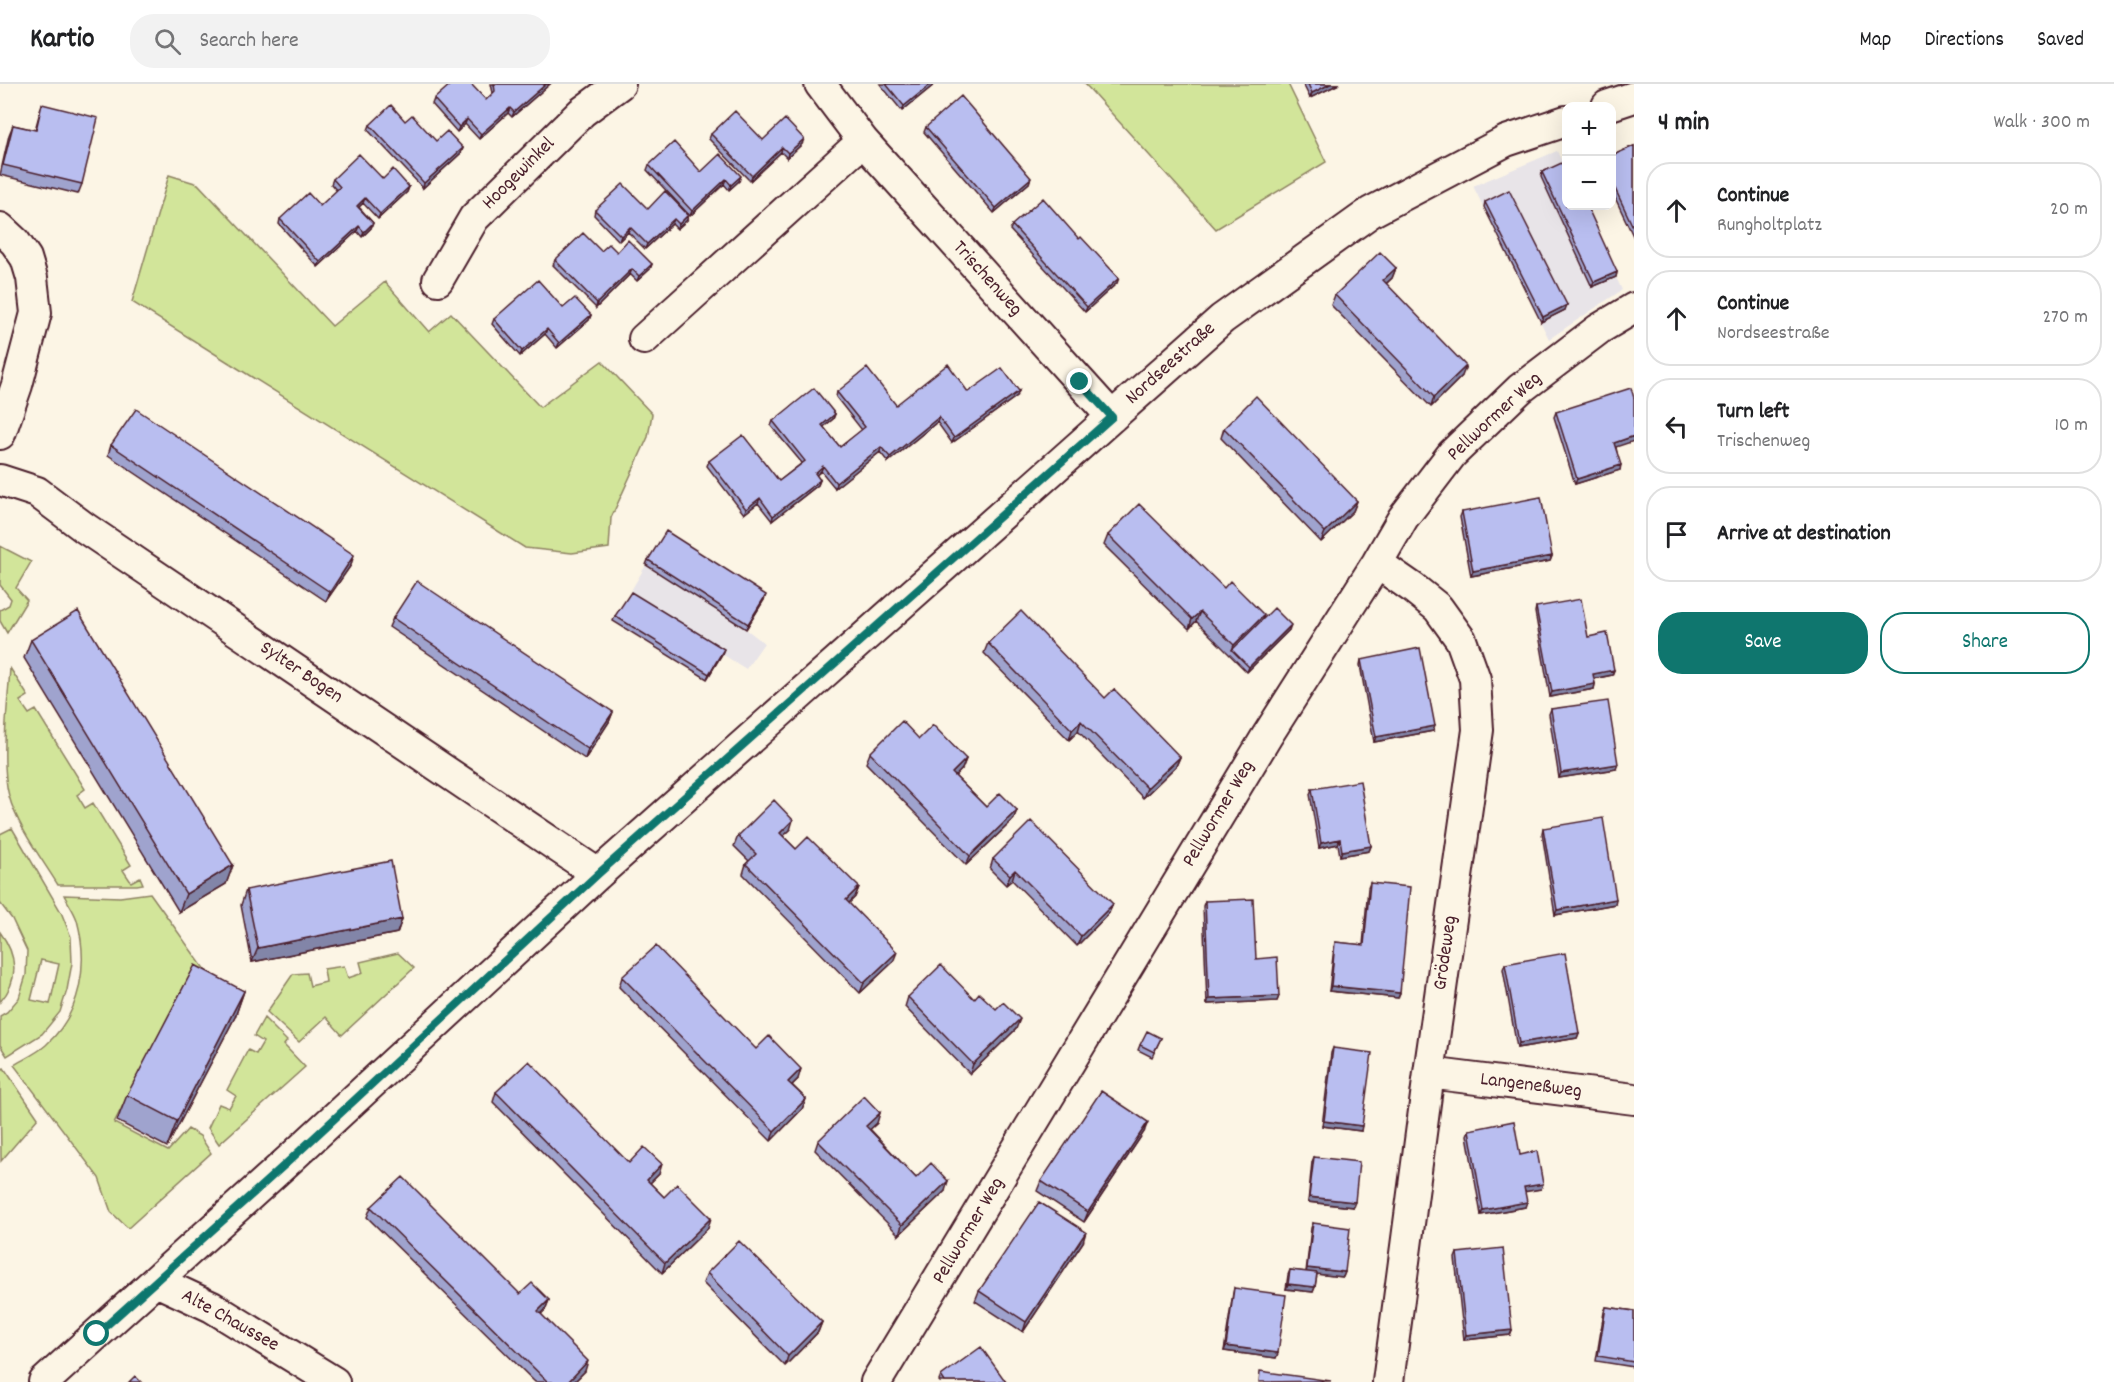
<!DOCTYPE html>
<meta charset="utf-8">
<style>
body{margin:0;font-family:Dekko,sans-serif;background:#f2f2f2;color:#202124}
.controls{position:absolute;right:18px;top:18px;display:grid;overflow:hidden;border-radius:12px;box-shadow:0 6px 24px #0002}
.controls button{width:54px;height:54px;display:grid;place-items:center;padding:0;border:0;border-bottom:2px solid #e0e0e0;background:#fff;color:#202124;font:30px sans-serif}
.stop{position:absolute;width:18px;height:18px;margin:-14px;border:4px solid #0f766e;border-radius:50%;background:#fff}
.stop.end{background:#0f766e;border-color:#fff;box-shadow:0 2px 6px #0008}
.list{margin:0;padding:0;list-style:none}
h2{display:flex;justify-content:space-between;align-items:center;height:78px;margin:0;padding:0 24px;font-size:26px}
h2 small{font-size:20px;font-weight:400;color:#757577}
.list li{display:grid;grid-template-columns:39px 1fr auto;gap:18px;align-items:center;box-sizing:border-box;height:96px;margin:0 12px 12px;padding:0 12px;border:2px solid #e0e0e0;border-radius:24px}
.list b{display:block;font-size:22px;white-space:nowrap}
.list p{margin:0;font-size:20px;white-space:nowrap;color:#757577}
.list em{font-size:20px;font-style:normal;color:#757577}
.actions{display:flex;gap:12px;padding:18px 24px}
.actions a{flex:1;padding:14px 0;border:2px solid #0f766e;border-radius:24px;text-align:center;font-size:21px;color:#0f766e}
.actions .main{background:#0f766e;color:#fff}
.icon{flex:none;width:33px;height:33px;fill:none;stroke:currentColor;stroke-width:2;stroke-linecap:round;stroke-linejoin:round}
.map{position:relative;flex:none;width:1634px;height:1298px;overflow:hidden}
header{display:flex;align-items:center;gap:36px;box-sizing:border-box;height:84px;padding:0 30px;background:#fff;border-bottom:2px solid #e0e0e0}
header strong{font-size:28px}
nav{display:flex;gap:33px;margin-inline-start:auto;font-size:21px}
.search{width:420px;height:54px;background:#f2f2f2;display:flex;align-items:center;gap:15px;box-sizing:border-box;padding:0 21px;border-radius:24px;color:#757577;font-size:22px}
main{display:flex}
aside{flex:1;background:#fff}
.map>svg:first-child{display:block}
</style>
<header>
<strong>Kartio</strong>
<div class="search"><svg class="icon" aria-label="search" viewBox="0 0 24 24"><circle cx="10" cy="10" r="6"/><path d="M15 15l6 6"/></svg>Search here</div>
<nav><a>Map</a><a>Directions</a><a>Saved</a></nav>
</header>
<main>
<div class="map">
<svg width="1634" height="1298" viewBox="0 0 1634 1298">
<rect width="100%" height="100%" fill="#fcf5e5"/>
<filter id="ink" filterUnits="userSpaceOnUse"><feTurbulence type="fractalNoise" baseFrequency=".0167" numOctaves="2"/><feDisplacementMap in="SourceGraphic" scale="12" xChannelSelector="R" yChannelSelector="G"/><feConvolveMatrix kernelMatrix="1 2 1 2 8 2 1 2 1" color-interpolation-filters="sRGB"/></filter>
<g filter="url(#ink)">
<path fill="#e8e4e8" d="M1557,67L1566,86V122H1583L1622,206L1549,255L1473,102Z
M646,481L764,516L746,545L764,559L746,585L722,570L707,595L613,537Z"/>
<path fill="#d2e59a" stroke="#8e8262" stroke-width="1.5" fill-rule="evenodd" d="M1085,0H1288L1326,78L1216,145Z
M169,91L198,100L332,242L385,198L429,248L451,229L540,323L602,277L652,330L648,353L611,434L609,464L572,469L525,464L132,218Z
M0,462L31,478L16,504L27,516L7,549L0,537V526L9,521L11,515L0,501Z
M10,584L28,612L20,617L29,630L36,626L85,705L77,711L85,724L93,719L131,781L123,786L131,798L140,793L143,800L137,801H58C42,775 17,742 9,712C0,679 8,620 10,584Z
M12,744L61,828L71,853L72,879L67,906L60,928L42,950L7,972L0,961V932L7,928L19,914L26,891L27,867L12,835L0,819V750ZM41,876L59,880L50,920L31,916Z
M150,809L205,886L215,893L184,902L114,1039L168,1067L188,1045L200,1052L211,1069L128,1144L111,1128L99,1094L14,981C24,975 37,969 46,961C81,929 89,881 77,836C74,827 68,819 64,811L120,813Z
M0,848C17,871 20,896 0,918Z
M398,869L414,884L342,951L326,933L299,958L267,928L293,890L307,889L310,902L326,898L324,885L344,882L348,894L363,889L360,878Z
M264,934L287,957L284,961L305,983L219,1060L208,1044L219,1020L229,1024L236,1012L227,1006L248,966L256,970L263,958L254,952Z
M4,984L38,1034L1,1077L0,986Z"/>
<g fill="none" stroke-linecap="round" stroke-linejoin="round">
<defs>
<path id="minor" d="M820,0L863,57L1112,333
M1607,22L1634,13
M0,144L15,158L26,174L32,194L36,229L17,301L0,350
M438,196L474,134L582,28L620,0
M644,255L863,57
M0,396L37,408L85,444L598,790
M1377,479L1413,504L1438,524L1461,556L1475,595L1478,646L1429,989L1388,1298
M1429,989L1634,1015
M156,1197L212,1223L334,1298
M44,1298L290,1075L598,790L1222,235L1371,128L1506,57L1566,37
M876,1298L1267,652L1377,479L1403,434L1452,370L1520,305L1599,245L1634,224"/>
</defs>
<use href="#minor" stroke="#4a1f2b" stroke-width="34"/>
<use href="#minor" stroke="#fcf5e5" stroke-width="30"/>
</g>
<path fill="#9fa3ce" stroke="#4a1f2b" stroke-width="1.5" d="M491,0H550L512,33L508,29L479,55L465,40L457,48L432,20L434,15L486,16L493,9Z
M880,0H935L902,27Z
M1303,0H1339L1310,14Z
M42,20L82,100L78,110L0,91L9,51L13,41L35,46Z
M370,41L436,57L463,64L461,69L423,104L368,46Z
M926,43L1029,99L994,129L924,48Z
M711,50L763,56L802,60L787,74L781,68L750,97L709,55Z
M1634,62V154L1611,105V72Z
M649,81L701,88L739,97L729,106L724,100L690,132L647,86Z
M1542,88L1617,188L1616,193L1592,203L1541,93Z
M333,95H383L409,103L407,108L378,135L363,119L359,123L373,139L371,144L362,153L357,147L318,183L279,140L280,135L320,122L337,107L331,100Z
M1485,118L1565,226L1541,238L1484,123Z
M648,125L687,136L677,145L672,140L645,165L628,148L619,157L594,131L595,126Z
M1012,141L1117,199L1085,228L1010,146Z
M601,167L652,180L650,185L637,197L630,190L596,224L553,181L555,176Z
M1396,184L1392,194L1386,200L1462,292L1431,323L1331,221L1335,211Z
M563,224L591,231L589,236L557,264L545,250L520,272L492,240L494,235Z
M837,308L896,321L968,308L1017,312L952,359L937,338L888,378L880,368L835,404L821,387L816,391L820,396L818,401L772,437L758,419L744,430L707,382L709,377L779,397L802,379L771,342L773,337L835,330L833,335L823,343L840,363L862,346L836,313Z
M1556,328L1616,363L1620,386L1575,400L1554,333Z
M1224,344L1357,417L1353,427L1321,458L1221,354Z
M111,361L351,481L326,517L108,371Z
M1462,428L1552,472L1550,477L1471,492L1460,433Z
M1108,451L1224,504L1263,535L1289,546L1247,588L1196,537L1189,545L1104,461Z
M648,476L764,516L746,545L646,481Z
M1536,523L1588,553L1614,586L1612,591L1594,595L1595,600L1594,605L1550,613L1535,528Z
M615,532L722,570L707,595L613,537Z
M393,534L613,628L609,638L585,675L389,543Z
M31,556L233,781L226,800L179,828L24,574Z
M988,559L1105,614L1180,673L1176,682L1143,714L1078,647L1069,656L984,569Z
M1361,576L1433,647L1374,658L1360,581Z
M1551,625L1616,685L1559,694L1549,630Z
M919,655L966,675L962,685L955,692L986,723L1017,726L1013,736L966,781L866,679L870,669Z
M1312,705L1371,762L1369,767L1340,772L1338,760L1319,764L1310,710Z
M1543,744L1615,820L1555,831L1542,749Z
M790,746L783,752L796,765L859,803L855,813L849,819L893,878L860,909L743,790L746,780L749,777L734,762L738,752Z
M993,775L1109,829L1077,862L1012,796L1006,801L990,785Z
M1370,799L1398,914L1329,907L1334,863L1335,858L1363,861L1368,804Z
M246,806L402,835L397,849L252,878L241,821Z
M1205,817L1256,875L1279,912L1277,917L1207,920L1203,822Z
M1505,880L1579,949L1577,954L1517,964L1503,885Z
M622,893L756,965L798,995L792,1001L806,1015L802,1025L771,1057L619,903Z
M244,907L235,933L167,1063L117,1037L127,1011Z
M908,913L974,915L996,925L1016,945L970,990L905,923Z
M1161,954L1152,973L1138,966L1140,961Z
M1333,964L1361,1047L1322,1042L1331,969Z
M496,1008L629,1079L659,1090L650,1099L664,1113L708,1144L662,1189L493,1018Z
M877,1039L870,1045L916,1094L945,1107L899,1151L815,1066L818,1057Z
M1469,1046L1520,1071L1541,1105L1525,1107V1123L1481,1131L1467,1051Z
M1144,1048L1084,1138L1037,1107L1041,1097Z
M1314,1073L1353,1123L1308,1118L1312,1078Z
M371,1123L520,1210L549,1216L545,1226L541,1230L585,1287L574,1298H535L367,1133Z
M1313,1139L1345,1188L1343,1193L1317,1190L1315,1203L1313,1208L1286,1205L1288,1191L1290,1186L1306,1188L1311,1144Z
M1083,1158L1023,1248L975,1217L979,1207Z
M1457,1169L1512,1246L1510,1251L1464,1256L1455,1174Z
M707,1189L822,1238L818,1248L785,1282L703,1199Z
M1234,1204L1278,1269L1276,1274L1224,1267L1233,1209Z
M1606,1223L1634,1227V1283L1596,1277L1604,1228Z
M941,1292L1006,1298H940L939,1297Z"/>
<path fill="#8285a8" stroke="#4a1f2b" stroke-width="1.5" d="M546,0H550L512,33L514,28Z
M931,0H935L902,27L904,22Z
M1330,0H1339L1310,14L1312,9Z
M510,24L508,29L479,55L481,50Z
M467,35L465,40L457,48L459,43Z
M804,55L802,60L787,74L788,69Z
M782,63L781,68L750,97L752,92Z
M463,64L461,69L423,104L424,99Z
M741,92L739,97L729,106L731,101Z
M1031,94L1029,99L994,129L996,124Z
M726,95L724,100L690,132L692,127Z
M409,103L407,108L378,135L380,130Z
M365,114L363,119L355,127L357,122Z
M688,131L687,136L677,145L679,140Z
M674,135L672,140L645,165L647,160Z
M373,139L371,144L362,153L364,148Z
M359,142L357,147L318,183L320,178Z
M630,143L628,148L619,157L621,152Z
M652,180L650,185L637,197L639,192Z
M1396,184L1392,194L1379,206L1383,196Z
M632,185L630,190L596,224L597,219Z
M1617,188L1616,193L1592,203L1594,198Z
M1119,194L1117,199L1085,228L1087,223Z
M1567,221L1565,226L1541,238L1543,233Z
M591,231L589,236L557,264L559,259Z
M547,245L545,250L520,272L522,267Z
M1466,282L1462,292L1431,323L1434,313Z
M1019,307L1017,312L952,359L954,354Z
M835,330L833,335L820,346L822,341Z
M939,333L937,338L888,378L890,373Z
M1634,352V357L1613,364L1614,359Z
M881,363L880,368L835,404L836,399Z
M1621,381L1620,386L1575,400L1577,395Z
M823,382L821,387L813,394L815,389Z
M820,396L818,401L772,437L773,432Z
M760,414L758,419L744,430L746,425Z
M1357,417L1353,427L1321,458L1325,448Z
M354,471L351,481L326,517L330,508Z
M1552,472L1550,477L1471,492L1473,487Z
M766,511L764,516L746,545L748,540Z
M1200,528L1196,537L1189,545L1192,535Z
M1264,531L1261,541L1232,566L1234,561Z
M1291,541L1289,546L1247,588L1249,583Z
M724,565L722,570L707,595L709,590Z
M1614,586L1612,591L1592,595L1593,590Z
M1595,600L1594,605L1550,613L1552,608Z
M613,628L609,638L585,675L588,665Z
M1081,637L1078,647L1069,656L1072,646Z
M1435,642L1433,647L1374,658L1376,653Z
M1180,673L1176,682L1143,714L1147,704Z
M966,675L962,685L949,699L952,689Z
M1618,680L1616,685L1559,694L1561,689Z
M1017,726L1013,736L966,781L970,772Z
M793,736L790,746L776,759L780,749Z
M1340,755L1338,760L1319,764L1321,759Z
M1371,762L1369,767L1340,772L1342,767Z
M233,781L226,800L179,828L186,810Z
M1015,786L1012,796L1006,801L1010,791Z
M859,803L855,813L842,826L846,816Z
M1616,815L1615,820L1555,831L1557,826Z
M1113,820L1109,829L1077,862L1081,852Z
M402,835L397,849L252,878L258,864Z
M897,868L893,878L860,909L864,899Z
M1331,902L1400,909L1398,914L1329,907Z
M244,907L235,933L167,1063L177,1037Z
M1279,912L1277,917L1207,920L1209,915Z
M1020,935L1016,945L970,990L973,980Z
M1579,949L1577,954L1517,964L1519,959Z
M801,985L798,995L785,1008L788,998Z
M806,1015L802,1025L771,1057L774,1047Z
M880,1029L877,1039L863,1052L866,1042Z
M1324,1037L1362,1042L1361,1047L1322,1042Z
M1148,1038L1144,1048L1084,1138L1088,1128Z
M662,1080L659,1090L643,1106L647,1096Z
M948,1097L945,1107L899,1151L902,1141Z
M1543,1100L1541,1105L1523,1108L1524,1103Z
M1309,1113L1355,1118L1353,1123L1308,1118Z
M1527,1118L1525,1123L1481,1131L1483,1126Z
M711,1134L708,1144L662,1189L665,1179Z
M1086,1148L1083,1158L1023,1248L1026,1238Z
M1307,1184L1345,1188L1343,1193L1306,1189Z
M1288,1200L1315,1203L1313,1208L1286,1205Z
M549,1216L545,1226L534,1237L538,1227Z
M822,1238L818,1248L785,1282L788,1272Z
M1512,1246L1510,1251L1464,1256L1466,1251Z
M1226,1262L1278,1269L1276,1274L1224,1267Z
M588,1277L585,1287L574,1298H568Z"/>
<path fill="#b9bef0" stroke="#4a1f2b" stroke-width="1.5" d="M451,0H471L486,16L495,7L494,0H546L514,28L510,24L481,50L467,35L459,43L434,15Z
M886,0H931L904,22Z
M1308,0H1330L1312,9Z
M961,12L1031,94L996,124L926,43Z
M42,20L98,34L82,100L3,81L13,41L36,46Z
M391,21L405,37L412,31L436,57L447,47L463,64L424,99L370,41Z
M735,27L763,56L785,35L804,55L788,69L782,63L752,92L711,50Z
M674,58L701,88L720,70L741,92L731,101L726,95L692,127L649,81Z
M1634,62V145L1611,96V72Z
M359,70L383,95L393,85L409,103L380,130L365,114L357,122L373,139L364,148L359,142L320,178L280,135L308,109L320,122L340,103L333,95Z
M1566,77V122H1587L1617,188L1594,198L1542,88Z
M623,100L648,125L665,107L688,131L679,140L674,135L647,160L630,143L621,152L595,126Z
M1509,106L1567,221L1543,233L1485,118Z
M1043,114L1079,155L1081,153L1119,194L1087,223L1012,141Z
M583,149L601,167L609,160L617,168L628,156L652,180L639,192L632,185L597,219L555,176Z
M1380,168L1396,184L1383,196L1466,282L1434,313L1335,211Z
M538,196L563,224L575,214L591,231L559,259L547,245L522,267L494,235Z
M948,280L968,308L1002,284L1019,307L954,354L939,333L890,373L881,363L836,399L823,382L815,389L820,396L773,432L760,414L746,425L709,377L743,351L779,397L805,377L773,337L814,304L835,330L822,341L840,363L865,343L837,308L867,284L896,321Z
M1631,304L1634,314V352L1614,359L1621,381L1577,395L1556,328Z
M1256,312L1357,417L1325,448L1224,344Z
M136,325L354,471L330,508L111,361Z
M1541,413L1552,472L1473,487L1462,428Z
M1139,420L1224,504L1230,497L1264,531L1234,561L1200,528L1192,535L1108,451Z
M666,447L766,511L748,540L648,476Z
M417,497L613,628L588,665L393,534Z
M631,508L724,565L709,590L615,532Z
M1581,515L1588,553L1607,549L1614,586L1593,590L1595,600L1552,608L1536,523Z
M1274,524L1291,541L1249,583L1232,566Z
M78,527L233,781L186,810L31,556Z
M1021,527L1105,614L1114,605L1180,673L1147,704L1081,637L1072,646L988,559Z
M1420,564L1435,642L1376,653L1361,576Z
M1608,617L1618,680L1561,689L1551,625Z
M902,637L919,655L933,641L966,675L952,689L986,723L1000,709L1017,726L970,772L870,669Z
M1360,697L1371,762L1342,767L1340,755L1321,759L1312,705Z
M774,716L793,736L780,749L796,765L808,753L859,803L846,816L897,868L864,899L746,780L756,770L738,752Z
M1603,734L1616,815L1557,826L1543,744Z
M1031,737L1113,820L1081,852L1015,786L1010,791L993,775Z
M391,777L402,835L258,864L246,806Z
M1370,799L1410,803L1400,909L1331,902L1335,858L1364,861Z
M1253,815L1256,875L1277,873L1279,912L1209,915L1205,817Z
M656,862L756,965L769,952L801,985L788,998L806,1015L774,1047L622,893Z
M1565,869L1579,949L1519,959L1505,880Z
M195,881L244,907L177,1037L127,1011Z
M941,881L974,915L979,909L996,925L1003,918L1020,935L973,980L908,913Z
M1147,947L1161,954L1154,968L1140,961Z
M1333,964L1372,969L1362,1042L1324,1037Z
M529,977L629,1079L644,1063L662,1080L647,1096L664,1113L677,1100L711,1134L665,1179L496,1008Z
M1101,1007L1148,1038L1088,1128L1041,1097Z
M864,1012L880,1029L866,1042L916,1094L931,1079L948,1097L902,1141L818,1057Z
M1514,1037L1520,1071L1537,1067L1543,1100L1524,1103L1527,1118L1483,1126L1469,1046Z
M1314,1073L1359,1078L1355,1118L1309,1113Z
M403,1093L520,1210L532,1199L549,1216L538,1227L588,1277L568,1298H548L371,1123Z
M1039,1118L1086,1148L1026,1238L979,1207Z
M1313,1139L1350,1144L1345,1188L1307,1184Z
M739,1157L822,1238L788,1272L707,1189Z
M1503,1164L1512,1246L1466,1251L1457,1169Z
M1290,1186L1317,1189L1315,1203L1288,1200Z
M1234,1204L1286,1211L1278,1269L1226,1262Z
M1606,1223L1634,1227V1278L1598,1272Z
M981,1263L1006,1298H945L941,1292Z
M1260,1287L1331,1297L1259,1298Z
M135,1292L141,1298H129Z"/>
</g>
<g fill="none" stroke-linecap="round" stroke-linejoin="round" filter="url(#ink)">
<path stroke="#0f766e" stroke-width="8" d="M97,1250L290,1076L598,790L1112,333L1080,298"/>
</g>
<g text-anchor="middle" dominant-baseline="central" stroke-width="6" stroke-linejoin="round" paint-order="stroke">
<g font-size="20" fill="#4a1f2b" stroke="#fcf5e5">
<text transform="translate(519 90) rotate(-45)">Hoogewinkel</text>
<text transform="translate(987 195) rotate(48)">Trischenweg</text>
<text transform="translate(1171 280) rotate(-42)">Nordseestraße</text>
<text transform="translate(1495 333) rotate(-43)">Pellwormer Weg</text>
<text transform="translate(301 589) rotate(34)">Sylter Bogen</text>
<text transform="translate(1219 730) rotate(-59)">Pellwormer Weg</text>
<text transform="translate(1446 869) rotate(-82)">Grödeweg</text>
<text transform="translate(1531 1002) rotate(7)">Langeneßweg</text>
<text transform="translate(969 1147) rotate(-59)">Pellwormer Weg</text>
<text transform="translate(230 1237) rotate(29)">Alte Chaussee</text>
</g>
</g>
</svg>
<div class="controls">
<button>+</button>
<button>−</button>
</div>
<div class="stop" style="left:97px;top:1250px"></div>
<div class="stop end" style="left:1080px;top:298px"></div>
</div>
<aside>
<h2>4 min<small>Walk · 300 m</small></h2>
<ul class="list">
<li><svg class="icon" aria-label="ahead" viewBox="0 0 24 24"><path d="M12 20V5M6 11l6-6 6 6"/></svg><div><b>Continue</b><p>Rungholtplatz</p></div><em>20 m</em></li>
<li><svg class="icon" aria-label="ahead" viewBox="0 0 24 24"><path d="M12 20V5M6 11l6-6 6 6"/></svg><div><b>Continue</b><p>Nordseestraße</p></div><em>270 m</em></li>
<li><svg class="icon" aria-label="left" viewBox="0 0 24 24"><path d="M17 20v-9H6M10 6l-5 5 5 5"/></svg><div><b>Turn left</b><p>Trischenweg</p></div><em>10 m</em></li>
<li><svg class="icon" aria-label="arrive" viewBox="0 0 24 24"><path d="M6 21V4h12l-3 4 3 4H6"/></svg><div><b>Arrive at destination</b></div></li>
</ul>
<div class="actions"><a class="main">Save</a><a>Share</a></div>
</aside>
</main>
